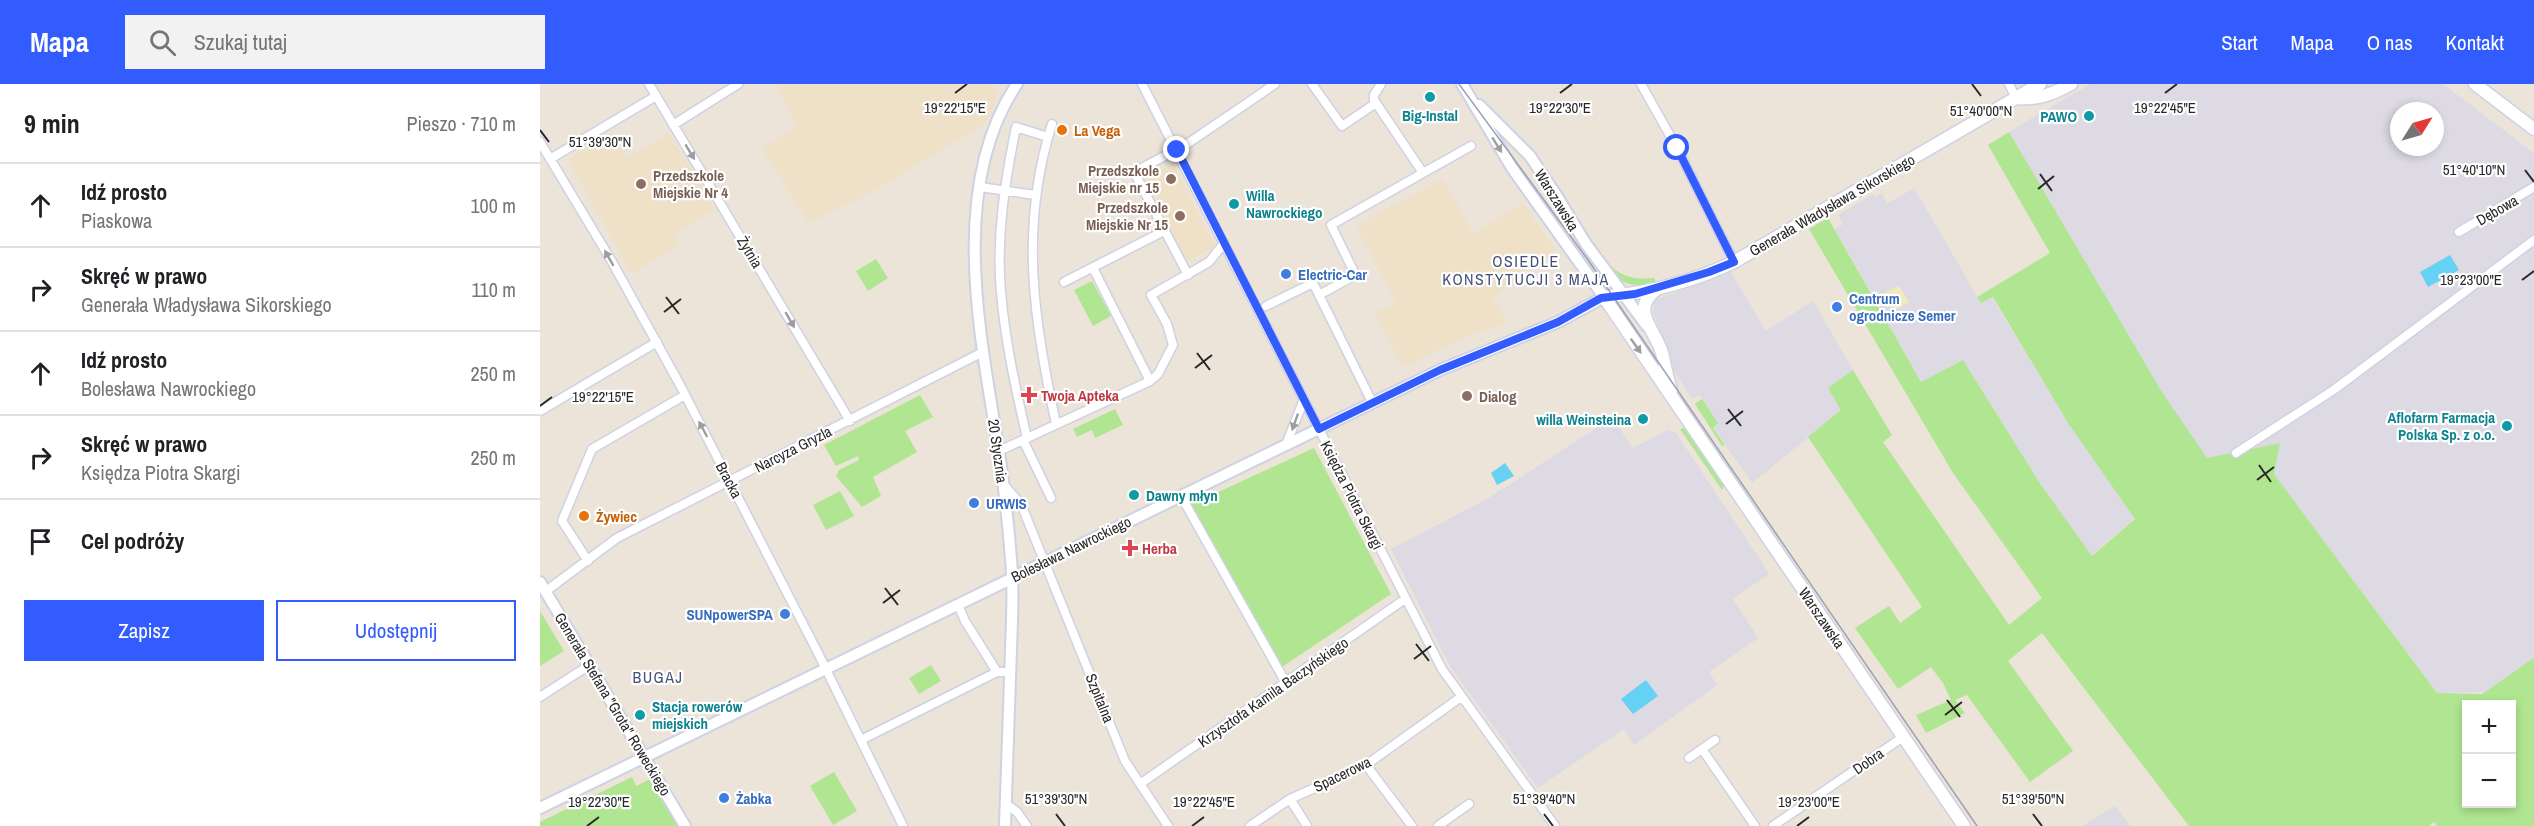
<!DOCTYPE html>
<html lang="pl">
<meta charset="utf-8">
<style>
body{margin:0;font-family:"Archivo Narrow",sans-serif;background:#f2f2f2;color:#202124}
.controls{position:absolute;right:18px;bottom:18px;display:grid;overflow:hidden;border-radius:0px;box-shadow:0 3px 9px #0003}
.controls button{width:54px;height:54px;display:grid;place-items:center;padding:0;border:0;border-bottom:2px solid #e0e0e0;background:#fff;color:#202124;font:30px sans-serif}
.compass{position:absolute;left:1850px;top:18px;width:54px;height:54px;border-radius:50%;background:#fff;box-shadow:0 3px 9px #0003;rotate:53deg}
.stop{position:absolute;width:18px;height:18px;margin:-14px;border:4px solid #335cff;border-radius:50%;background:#fff}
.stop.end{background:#335cff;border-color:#fff;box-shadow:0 2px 6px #0008}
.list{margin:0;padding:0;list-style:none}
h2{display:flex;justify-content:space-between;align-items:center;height:78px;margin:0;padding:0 24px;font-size:26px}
h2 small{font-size:20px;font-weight:400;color:#757577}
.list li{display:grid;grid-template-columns:39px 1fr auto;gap:18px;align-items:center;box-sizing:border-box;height:84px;padding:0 24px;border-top:2px solid #e0e0e0}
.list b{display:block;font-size:22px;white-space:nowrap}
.list p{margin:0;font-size:20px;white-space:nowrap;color:#757577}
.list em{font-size:20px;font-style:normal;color:#757577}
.actions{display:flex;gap:12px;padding:18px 24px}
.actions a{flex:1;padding:14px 0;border:2px solid #335cff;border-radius:0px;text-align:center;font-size:21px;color:#335cff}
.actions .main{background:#335cff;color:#fff}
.icon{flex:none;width:33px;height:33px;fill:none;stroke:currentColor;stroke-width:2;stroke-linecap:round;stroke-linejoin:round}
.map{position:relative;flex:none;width:1994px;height:742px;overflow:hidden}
header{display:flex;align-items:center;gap:36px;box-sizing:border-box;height:84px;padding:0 30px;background:#335cff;color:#fff}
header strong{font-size:28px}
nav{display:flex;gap:33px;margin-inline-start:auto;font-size:21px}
.search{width:420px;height:54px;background:#f2f2f2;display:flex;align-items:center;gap:15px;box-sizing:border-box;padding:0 21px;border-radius:0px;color:#757577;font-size:22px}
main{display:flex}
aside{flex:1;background:#fff}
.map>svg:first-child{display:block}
</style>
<header>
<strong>Mapa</strong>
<div class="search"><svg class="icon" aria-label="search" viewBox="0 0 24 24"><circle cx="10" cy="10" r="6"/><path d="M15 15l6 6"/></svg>Szukaj tutaj</div>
<nav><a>Start</a><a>Mapa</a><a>O nas</a><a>Kontakt</a></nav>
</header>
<main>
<aside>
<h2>9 min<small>Pieszo · 710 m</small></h2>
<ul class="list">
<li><svg class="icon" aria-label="ahead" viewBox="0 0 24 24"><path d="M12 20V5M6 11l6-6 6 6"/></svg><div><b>Idź prosto</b><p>Piaskowa</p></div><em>100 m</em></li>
<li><svg class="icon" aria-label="right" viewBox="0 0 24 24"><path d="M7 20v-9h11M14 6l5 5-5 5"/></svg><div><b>Skręć w prawo</b><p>Generała Władysława Sikorskiego</p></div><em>110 m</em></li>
<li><svg class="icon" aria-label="ahead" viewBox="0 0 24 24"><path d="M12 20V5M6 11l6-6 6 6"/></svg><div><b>Idź prosto</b><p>Bolesława Nawrockiego</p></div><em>250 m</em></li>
<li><svg class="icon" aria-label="right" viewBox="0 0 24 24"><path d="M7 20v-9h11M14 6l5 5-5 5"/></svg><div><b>Skręć w prawo</b><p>Księdza Piotra Skargi</p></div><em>250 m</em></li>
<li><svg class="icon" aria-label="arrive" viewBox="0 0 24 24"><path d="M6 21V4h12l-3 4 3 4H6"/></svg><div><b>Cel podróży</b></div></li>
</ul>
<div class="actions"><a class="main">Zapisz</a><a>Udostępnij</a></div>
</aside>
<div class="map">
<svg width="1994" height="742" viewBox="0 0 1994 742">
<rect width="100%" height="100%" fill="#ece3d9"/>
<path fill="#dddae3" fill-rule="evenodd" d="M1551,0H1903L1994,69V574L1946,608L1897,609L1734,390L1667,375L1622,308L1469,48L1505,26L1508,28L1509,24ZM1859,27H1895V63H1859Z
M1374,104L1441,219L1452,213L1528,339L1595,434L1551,472L1501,401L1423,276L1381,298L1295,145L1303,140L1298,131L1333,110L1335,113L1342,109L1347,120Z
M1191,188L1226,247L1273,217L1313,286L1289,304L1302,326L1212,399L1173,343L1178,339L1162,315L1159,311L1152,315L1132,284L1113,227L1115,216Z
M1072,334L1093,364L1128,346L1136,349L1215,468L1229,490L1193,515L1218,554L1169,588L1177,601L1094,661L1084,645L998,704L910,582L851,465L947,415Z
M1575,722L1590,742H1542Z"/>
<path fill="#efe1c7" d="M235,0H450L459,9L446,39L313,119L310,118L269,140L222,64L258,42Z
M72,48L88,73L129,49L175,125L133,150L139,161L92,190L28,76Z
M633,80L676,163L644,179L601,96Z
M903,95L933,149L983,119L1016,167L1007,174L1001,172L953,213L966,238L917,257L863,283L835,229L856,219L816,142Z"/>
<path fill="#b0e691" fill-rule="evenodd" d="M1469,48L1622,308L1667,374L1740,359L1734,390L1897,609L1942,610L1994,574V742H1897L1894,738L1889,742H1649L1502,549L1468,577L1533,667L1490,698L1427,611L1415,616L1425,629L1386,649L1376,631L1411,616L1403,599L1391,583L1358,605L1315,544L1349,522L1360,539L1382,523L1268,353L1301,326L1288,304L1313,286L1352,351L1343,358L1469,541L1502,514L1413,389L1269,145L1288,134L1381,298L1423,276L1501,401L1552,472L1595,435L1528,339L1453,213L1441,219L1437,213L1510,169L1448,61ZM1926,620H1972V720H1926Z
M1052,159C1070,184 1082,198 1114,194L1116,198C1089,204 1082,201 1065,179C1061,172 1054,165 1052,159Z
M336,175L348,194L328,207L316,187Z
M552,197L571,232L553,242L534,206Z
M380,311L393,333L365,347L377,368L333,393L341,412L322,423L296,392L299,386L319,376L318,372L296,382L284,361Z
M1162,315L1178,339L1173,344L1185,361L1182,362L1155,320Z
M575,325L583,341L555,354L552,346L537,353L533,345Z
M1144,344L1184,402L1182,406L1140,345Z
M774,364L851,510L742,583L650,421Z
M300,407L314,432L286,446L273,421Z
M0,527L24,567L0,582Z
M391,581L401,597L379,610L369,594Z
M294,688L317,727L293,741L270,702Z
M92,693L96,702L110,695L138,742H0V738Z"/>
<path fill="#f4e9b9" d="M1359,202L1369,218L1353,227L1343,210Z"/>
<path fill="#64d1f5" d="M1910,171L1919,186L1888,203L1880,188Z
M965,379L974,392L957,401L951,389Z
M1106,596L1118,612L1093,630L1081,615Z"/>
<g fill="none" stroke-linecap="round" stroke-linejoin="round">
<defs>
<path id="minor" d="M109,0L310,337
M602,0L902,585L1015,742
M772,0L802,42L836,19
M841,0L834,11V16L883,89L931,62
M1101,0L1137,64L1194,178
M1469,0L1476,14
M512,40C479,144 494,236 516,340
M133,41L198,0
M0,58L71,176L140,301L277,567L363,742
M10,75L116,12
M440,103L495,111
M1919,148L1994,103
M553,184L610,297
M648,191L594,88L644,62L735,0
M524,198L624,147
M779,211L832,318
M726,222L773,199L779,211L812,193L814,188L791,141L883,89
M0,327L117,258
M487,354C476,306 465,257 461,208C456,153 465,97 476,43L508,53
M483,356L511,414
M746,361L764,315
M459,367L610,297L618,290L633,261L627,240L611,211L669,178L684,159
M1696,369L1795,305L1994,156
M464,401L481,420L585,677L628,742
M641,412L746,599
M48,477L22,437L52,365L145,311
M6,507L77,454L443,268
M418,521L425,537L457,588
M0,613L51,580
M321,656L457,588H470
M1162,665L1215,742
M1149,674L1175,656
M826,681L872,742
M600,700L865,515
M750,715L767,742
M465,719L477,728L487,742
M710,742L750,715L826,681L921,613
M898,742L929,720
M1233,742L1363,653"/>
<path id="tertiary" d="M939,21L990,72L1018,114L1046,160L1107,242
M0,498L145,742
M0,724L900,286L1018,238L1064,213L972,84L922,0
M465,742C467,683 469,624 471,565C472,535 474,505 471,475C468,437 464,400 458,362C440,250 408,102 477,0"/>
<path id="secondary" d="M1935,0L1994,45
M1477,14C1498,16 1513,10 1531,0
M1117,205C1089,226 1115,245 1122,269C1125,281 1127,294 1131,306
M1424,742L1064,213C1108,209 1154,197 1194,178L1500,0"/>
</defs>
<use href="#minor" stroke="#ced2e3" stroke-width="11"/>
<use href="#tertiary" stroke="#ced2e3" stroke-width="14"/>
<use href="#secondary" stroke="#ced2e3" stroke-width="15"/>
<use href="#minor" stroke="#fff" stroke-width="8"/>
<use href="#tertiary" stroke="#fff" stroke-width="10"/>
<use href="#secondary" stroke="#fff" stroke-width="12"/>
<path stroke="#9ca0b4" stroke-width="1.5" d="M919,0L1048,176L1437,742"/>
</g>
<defs><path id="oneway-solid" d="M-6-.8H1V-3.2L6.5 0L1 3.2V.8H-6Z" transform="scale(1.5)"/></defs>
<g fill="#9e9e9e">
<use href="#oneway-solid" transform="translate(957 61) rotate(58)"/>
<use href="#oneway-solid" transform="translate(150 68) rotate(59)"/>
<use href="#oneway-solid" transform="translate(69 174) rotate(-120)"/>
<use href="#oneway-solid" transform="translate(250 236) rotate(60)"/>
<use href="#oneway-solid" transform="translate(1096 262) rotate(55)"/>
<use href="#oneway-solid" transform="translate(755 338) rotate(110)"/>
<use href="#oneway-solid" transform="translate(163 345) rotate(-118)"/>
</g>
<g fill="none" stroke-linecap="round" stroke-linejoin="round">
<path stroke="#335cff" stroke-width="8" d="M637,66L779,345L900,286L1018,238L1061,214L1095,210L1169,188L1194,178L1137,64"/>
</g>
<path fill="none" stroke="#282828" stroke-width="2" d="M1432,0L1441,12M415,9L427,0M1020,9L1032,0M1625,9L1637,0M0,46L9,58M1985,86L1994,98M1500,90L1512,107M1498,105L1514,92M1982,196L1994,187M126,213L139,230M124,228L141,215M657,269L670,286M655,284L672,271M0,322L12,313M1188,325L1201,342M1186,340L1203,327M1719,381L1731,398M1717,396L1734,383M345,504L358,521M343,519L360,506M876,560L889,577M874,575L891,562M1407,616L1420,633M1405,631L1422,618M516,730L525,742M1004,730L1013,742M1493,730L1502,742M47,742L59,733M652,742L664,733M1257,742L1269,733"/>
<g fill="#0f9aa8" stroke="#fff" stroke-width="2">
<circle cx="890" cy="13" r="6"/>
<circle cx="1549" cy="32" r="6"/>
<circle cx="694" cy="120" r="6"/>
<circle cx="1103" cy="335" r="6"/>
<circle cx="1967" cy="342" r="6"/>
<circle cx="594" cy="411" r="6"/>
<circle cx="100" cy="631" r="6"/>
</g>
<g fill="#e8710a" stroke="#fff" stroke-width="2">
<circle cx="522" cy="46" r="6"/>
<circle cx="44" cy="432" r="6"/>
</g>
<g fill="#8d6e63" stroke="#fff" stroke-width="2">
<circle cx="631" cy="95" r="6"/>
<circle cx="101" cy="100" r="6"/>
<circle cx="640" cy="132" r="6"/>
<circle cx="927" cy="312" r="6"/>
</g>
<g fill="#3f7fe0" stroke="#fff" stroke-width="2">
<circle cx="746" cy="190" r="6"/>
<circle cx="1297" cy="223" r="6"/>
<circle cx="434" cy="419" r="6"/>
<circle cx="245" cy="530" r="6"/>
<circle cx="184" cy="714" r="6"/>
</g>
<g fill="#e0444e" stroke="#fff" stroke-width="2">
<path d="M486 302h6v6h6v6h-6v6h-6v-6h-6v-6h6z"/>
<path d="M587 455h6v6h6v6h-6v6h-6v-6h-6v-6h6z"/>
</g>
<g text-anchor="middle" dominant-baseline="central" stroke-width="4.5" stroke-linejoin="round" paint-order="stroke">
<g font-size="15" font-weight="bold" fill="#0d838f" stroke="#fff" text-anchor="end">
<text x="890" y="31" text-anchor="middle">Big-Instal</text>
<text x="1537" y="32">PAWO</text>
<text x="706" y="111" text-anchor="start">Willa<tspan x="706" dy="17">Nawrockiego</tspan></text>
<text x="1955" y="333">Aflofarm Farmacja<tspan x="1955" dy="17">Polska Sp. z o.o.</tspan></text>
<text x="1091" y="335">willa Weinsteina</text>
<text x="606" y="411" text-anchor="start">Dawny młyn</text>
<text x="112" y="622" text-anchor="start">Stacja rowerów<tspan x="112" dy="17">miejskich</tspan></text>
</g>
<g font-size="15" font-weight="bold" fill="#c56008" stroke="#fff" text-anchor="start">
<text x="534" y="46">La Vega</text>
<text x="56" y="432">Żywiec</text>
</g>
<g font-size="15" font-weight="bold" fill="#785e54" stroke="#fff" text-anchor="end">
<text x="619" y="86">Przedszkole<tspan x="619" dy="17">Miejskie nr 15</tspan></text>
<text x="113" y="91" text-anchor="start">Przedszkole<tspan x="113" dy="17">Miejskie Nr 4</tspan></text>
<text x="628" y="123">Przedszkole<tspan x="628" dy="17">Miejskie Nr 15</tspan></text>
<text x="939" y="312" text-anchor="start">Dialog</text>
</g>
<g font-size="15" fill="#282828" stroke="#fff">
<text transform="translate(1017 116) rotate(58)">Warszawska</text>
<text transform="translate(1292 121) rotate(-30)">Generała Władysława Sikorskiego</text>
<text transform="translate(1957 126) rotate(-30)">Dębowa</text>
<text transform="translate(210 168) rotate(59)">Żytnia</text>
<text transform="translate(253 365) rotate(-27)">Narcyza Gryzla</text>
<text transform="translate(458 367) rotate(82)">20 Stycznia</text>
<text transform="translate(189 396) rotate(62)">Bracka</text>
<text transform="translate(812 411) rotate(63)">Księdza Piotra Skargi</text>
<text transform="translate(531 465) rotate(-26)">Bolesława Nawrockiego</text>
<text transform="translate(1282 534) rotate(56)">Warszawska</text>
<text transform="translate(733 608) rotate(-35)">Krzysztofa Kamila Baczyńskiego</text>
<text transform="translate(560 614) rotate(68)">Szpitalna</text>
<text transform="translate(73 620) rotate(59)">Generała Stefana "Grota" Roweckiego</text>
<text transform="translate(1328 677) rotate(-35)">Dobra</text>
<text transform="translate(802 690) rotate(-26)">Spacerowa</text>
</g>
<g font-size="15" font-weight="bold" fill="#366cbe" stroke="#fff" text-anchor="start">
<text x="758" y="190">Electric-Car</text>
<text x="1309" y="214">Centrum<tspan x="1309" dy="17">ogrodnicze Semer</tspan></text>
<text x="446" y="419">URWIS</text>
<text x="233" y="530" text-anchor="end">SUNpowerSPA</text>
<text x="196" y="714">Żabka</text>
</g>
<g font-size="15" font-weight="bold" fill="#be3a42" stroke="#fff" text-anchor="start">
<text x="501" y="311">Twoja Apteka</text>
<text x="602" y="464">Herba</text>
</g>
<g font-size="16" letter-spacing="1.5" fill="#46517b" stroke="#fff">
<text x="986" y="177">OSIEDLE<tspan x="986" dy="18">KONSTYTUCJI 3 MAJA</tspan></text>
<text x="118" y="593">BUGAJ</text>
</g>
</g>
<g font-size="15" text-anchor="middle" fill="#282828" stroke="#fff" stroke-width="4.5" stroke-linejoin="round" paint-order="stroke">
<text x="1625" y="29">19°22'45"E</text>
<text x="415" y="29">19°22'15"E</text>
<text x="1020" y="29">19°22'30"E</text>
<text x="1441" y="32">51°40'00"N</text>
<text x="60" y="63">51°39'30"N</text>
<text x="1934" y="91">51°40'10"N</text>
<text x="1931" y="201">19°23'00"E</text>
<text x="63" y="318">19°22'15"E</text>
<text x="516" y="720">51°39'30"N</text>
<text x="1004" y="720">51°39'40"N</text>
<text x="1493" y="720">51°39'50"N</text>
<text x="59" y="723">19°22'30"E</text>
<text x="664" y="723">19°22'45"E</text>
<text x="1269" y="723">19°23'00"E</text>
</g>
</svg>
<div class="controls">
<button>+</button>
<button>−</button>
</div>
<svg class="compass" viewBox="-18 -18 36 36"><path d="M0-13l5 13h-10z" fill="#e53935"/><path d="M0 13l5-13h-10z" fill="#757577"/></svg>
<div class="stop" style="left:1137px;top:64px"></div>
<div class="stop end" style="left:637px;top:66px"></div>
</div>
</main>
